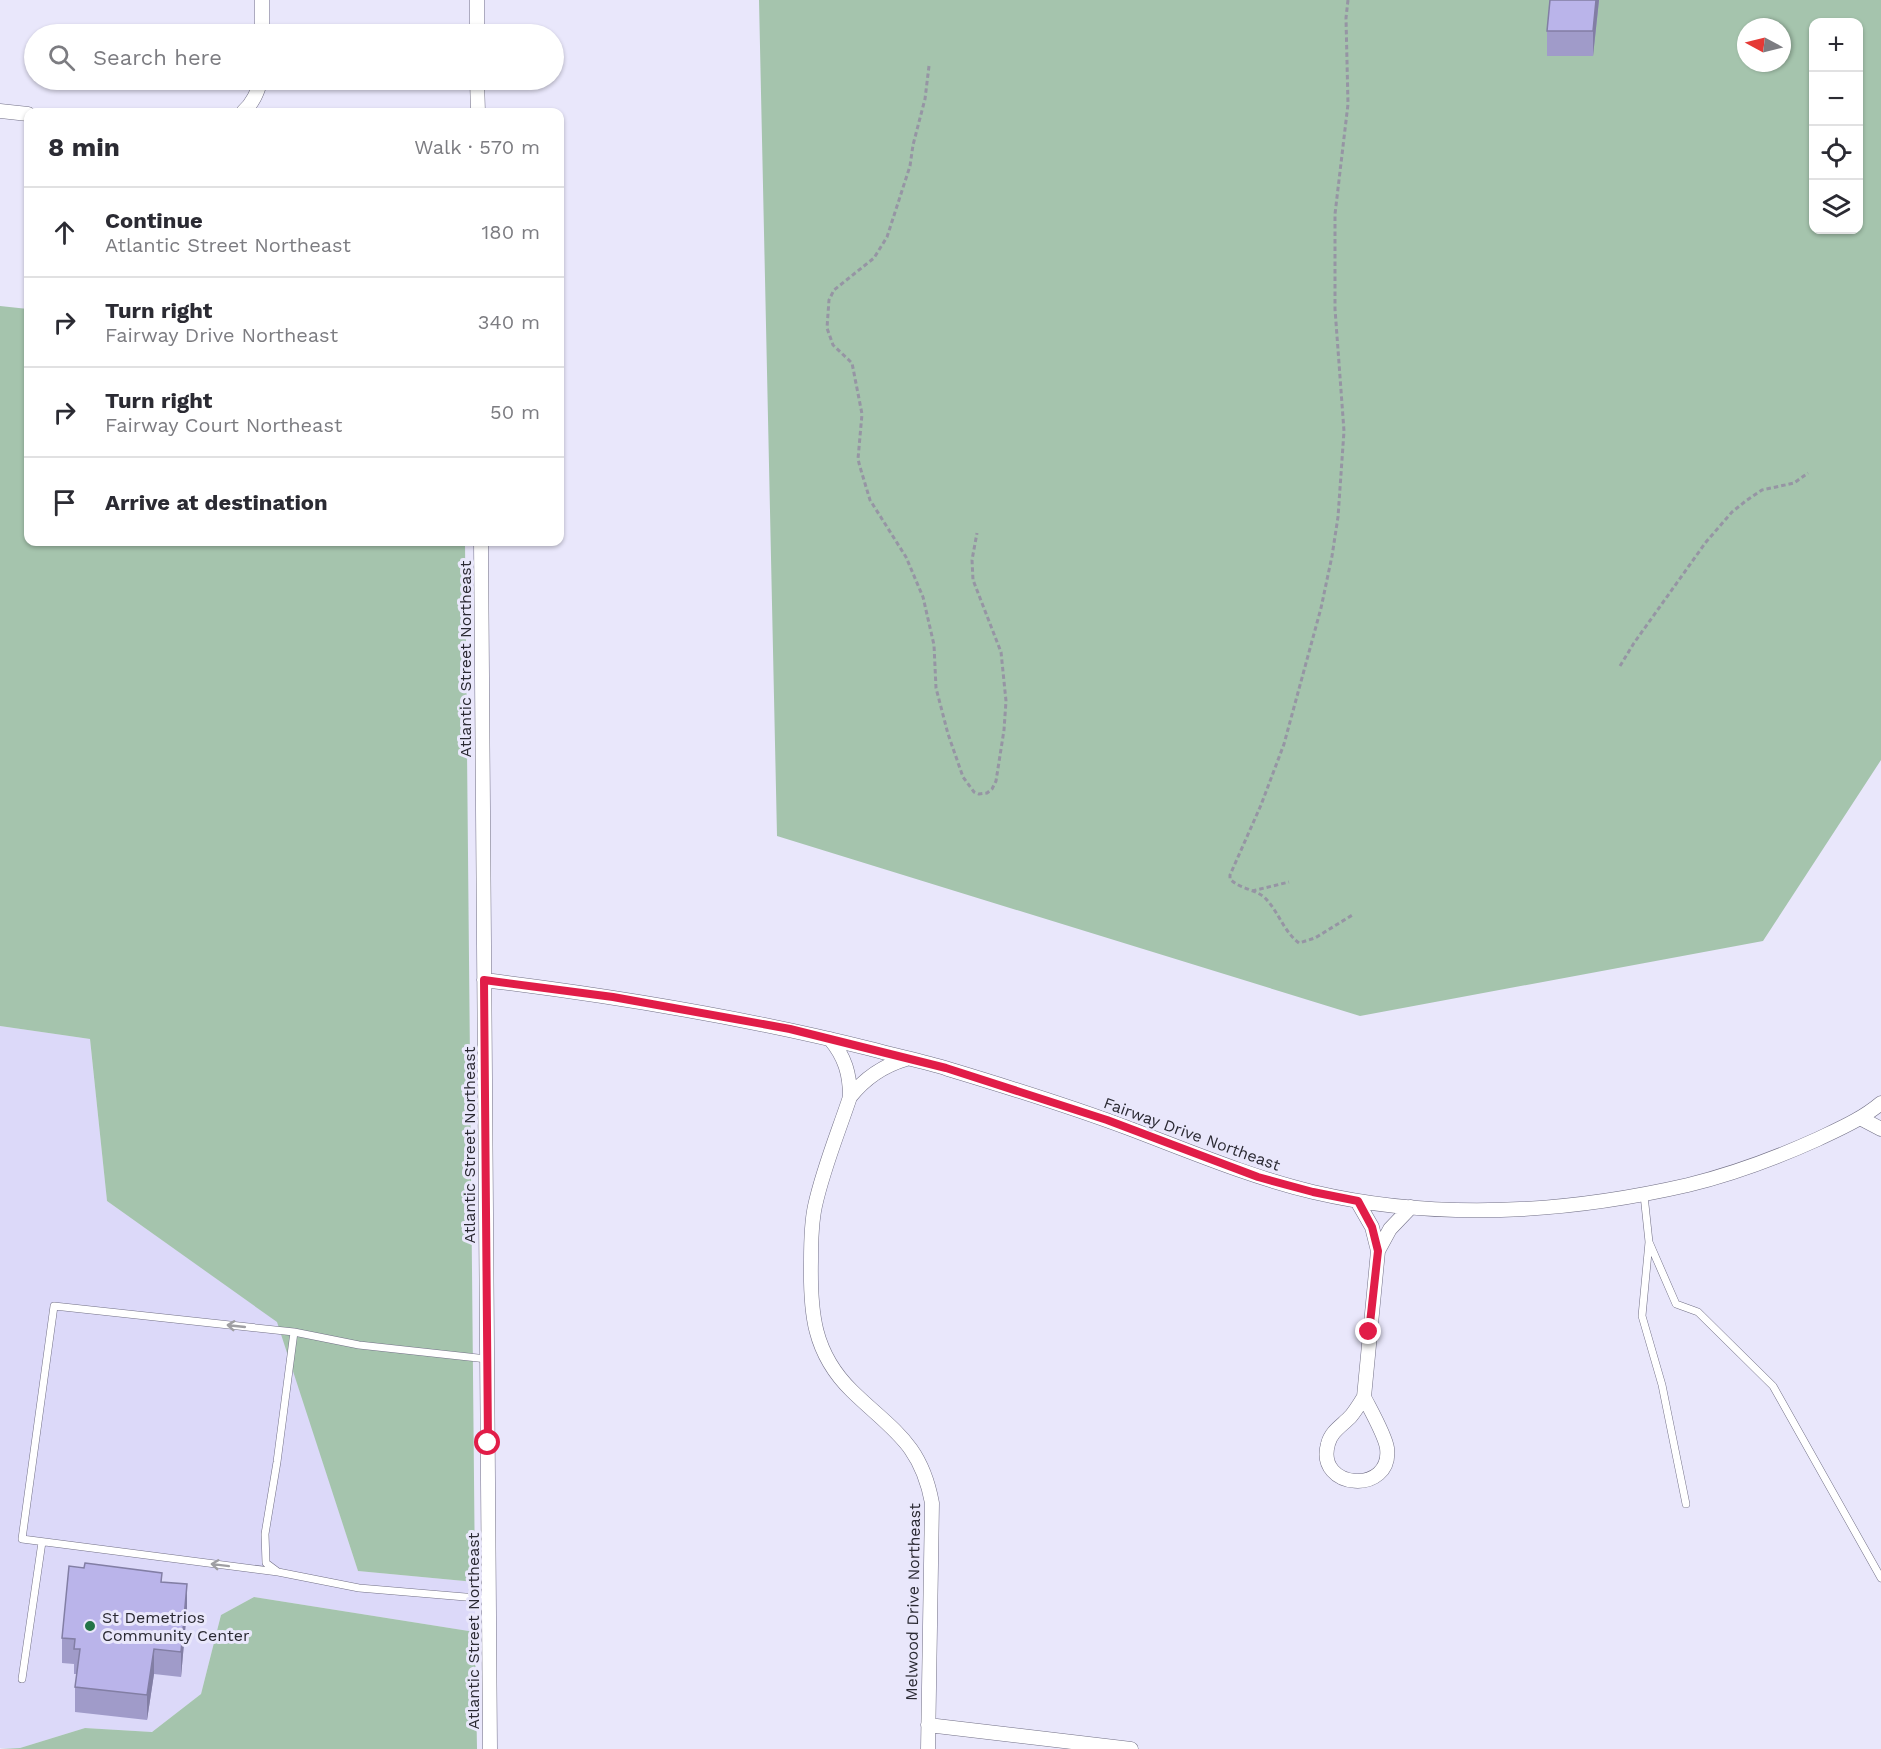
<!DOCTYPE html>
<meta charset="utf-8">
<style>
body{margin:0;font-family:"Work Sans",sans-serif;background:#f2f2f3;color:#2b2b33}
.controls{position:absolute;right:18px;top:18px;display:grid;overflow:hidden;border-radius:12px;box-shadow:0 2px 4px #0004}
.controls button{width:54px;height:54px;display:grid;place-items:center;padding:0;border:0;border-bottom:2px solid #e1e1e2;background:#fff;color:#2b2b33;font:30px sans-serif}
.compass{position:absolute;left:1737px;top:18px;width:54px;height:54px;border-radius:50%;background:#fff;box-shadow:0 2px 4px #0004;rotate:277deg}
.stop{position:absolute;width:18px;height:18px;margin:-14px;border:4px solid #e11d48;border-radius:50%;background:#fff}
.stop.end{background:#e11d48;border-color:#fff;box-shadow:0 2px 6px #0008}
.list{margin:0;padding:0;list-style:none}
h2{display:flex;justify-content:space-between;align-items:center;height:78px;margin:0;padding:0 24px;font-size:26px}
h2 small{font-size:20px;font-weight:400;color:#7c7c81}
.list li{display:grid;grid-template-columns:39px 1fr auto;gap:18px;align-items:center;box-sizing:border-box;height:90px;padding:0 24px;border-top:2px solid #e1e1e2}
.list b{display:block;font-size:22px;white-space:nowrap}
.list p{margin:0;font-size:20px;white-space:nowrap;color:#7c7c81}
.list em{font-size:20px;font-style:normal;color:#7c7c81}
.icon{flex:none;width:33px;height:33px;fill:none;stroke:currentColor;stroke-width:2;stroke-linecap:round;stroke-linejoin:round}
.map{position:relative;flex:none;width:1881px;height:1749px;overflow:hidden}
.search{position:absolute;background:#fff;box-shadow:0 2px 4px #0004;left:24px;top:24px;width:540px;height:66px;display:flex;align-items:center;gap:15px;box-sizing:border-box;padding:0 21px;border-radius:33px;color:#7c7c81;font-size:22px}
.panel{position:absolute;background:#fff;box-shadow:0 2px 4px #0004;left:24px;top:108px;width:540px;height:438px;border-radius:12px}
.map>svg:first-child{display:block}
</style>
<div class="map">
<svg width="1881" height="1749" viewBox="0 0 1881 1749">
<rect width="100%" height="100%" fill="#e9e7fb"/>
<path fill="#dcd9f9" d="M0,1026L90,1039L107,1201L278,1322L358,1571L475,1582V1632L254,1597L221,1615L201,1694L152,1732L85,1728L20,1748H0Z"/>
<path fill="#a5c4ad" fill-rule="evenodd" d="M759,0H1881V760L1763,941L1360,1016L777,836ZM1814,22H1858V230H1814ZM1746,27H1782V63H1746Z
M0,306L28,309V542H465L475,1582L358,1571L277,1322L107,1201L90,1039L0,1026Z
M254,1597L475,1632L477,1749H0L20,1748L85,1728L152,1732L201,1694L221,1615Z"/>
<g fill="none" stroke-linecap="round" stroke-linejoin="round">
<defs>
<path id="service" d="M1644,1195L1649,1242L1642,1316L1662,1385L1686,1504
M1649,1242L1676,1304L1698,1312L1773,1386L1881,1578
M487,1359L359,1345L294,1332L277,1462L265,1534L266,1563L278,1572L359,1588L489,1599
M278,1572L22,1539L54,1306L294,1332
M22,1679L42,1542"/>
<path id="minor" d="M262,0V34
M477,0V34
M477,80L478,112
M0,111L28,114
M243,112C253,103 257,93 261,80
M481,542L490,1749
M484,980C615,996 743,1017 871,1049C896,1056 923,1061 948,1069C1008,1087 1069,1106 1128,1128C1189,1151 1250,1177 1313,1192C1437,1221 1566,1213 1688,1185C1733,1174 1776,1158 1818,1139C1841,1128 1862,1119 1881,1103
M830,1039C845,1057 850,1074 850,1097C838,1133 823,1169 815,1206C811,1224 811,1243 811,1261C810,1312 813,1353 852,1391C892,1430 921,1443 932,1503L928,1749
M850,1097C865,1078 882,1066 906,1059
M1862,1119L1881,1129
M1357,1201L1372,1227L1378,1251L1364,1397
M1378,1251L1390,1229L1411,1207
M1364,1397C1370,1409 1385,1435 1387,1448C1393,1495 1315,1490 1328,1444C1331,1431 1343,1425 1351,1416C1356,1410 1360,1403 1364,1397Z
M928,1725L1131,1749"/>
</defs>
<use href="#service" stroke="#727086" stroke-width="8"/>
<use href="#minor" stroke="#727086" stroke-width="15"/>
<path stroke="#9695a4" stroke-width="3" stroke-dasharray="4.5 3" stroke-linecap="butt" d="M1348,0L1346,18L1348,104L1335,214V309L1344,431L1338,517L1332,556L1321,608L1284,744L1261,805L1230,875V879C1240,889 1254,889 1264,897C1278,910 1283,931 1299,943L1315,938L1354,914
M929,66L925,99L913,145L910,166L887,237L874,258L834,290L829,300L827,328L833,345L852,363L862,414L858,459L860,467L870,500L906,557L923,597L934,645L936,688L948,734L963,777L974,792L979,794L987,793L992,789L996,781L1004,730L1006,701L1001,652L973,580L972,560L977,533
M1620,666L1634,643L1706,542L1732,512L1747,500L1762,490L1794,483L1808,473
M1252,891L1289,882"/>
<use href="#service" stroke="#fff" stroke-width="7"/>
<use href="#minor" stroke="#fff" stroke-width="14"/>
</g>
<path fill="#a09bc9" d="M1550,0H1599L1593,56H1547V31Z
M162,1582L187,1609L181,1677L154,1674L147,1720L75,1712V1687L77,1674H74V1664L62,1663V1638Z"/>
<path fill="#827ea4" d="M1596,0H1599L1593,56V31Z
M187,1584V1609L181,1677V1652Z
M154,1649V1674L147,1720V1695Z"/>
<path fill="#bab4ea" stroke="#827ea4" stroke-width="1.5" d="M1550,0H1596L1593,31H1547Z
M85,1563L162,1573L161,1582L187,1584L181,1652L154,1649L147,1695L75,1687L80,1649H74L75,1639L62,1638L69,1566L84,1568Z"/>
<defs><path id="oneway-shaft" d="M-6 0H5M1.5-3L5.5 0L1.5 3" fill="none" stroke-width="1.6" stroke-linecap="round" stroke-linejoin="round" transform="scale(1.5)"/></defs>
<g stroke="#9f9fa3">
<use href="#oneway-shaft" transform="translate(236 1326) rotate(-174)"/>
<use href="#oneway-shaft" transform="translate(220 1565) rotate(-173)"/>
</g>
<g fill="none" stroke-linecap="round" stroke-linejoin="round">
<path stroke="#e11d48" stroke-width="8" d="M488,1443L484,980L613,997L790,1029L946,1068L1107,1120L1258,1177L1313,1192L1358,1201L1372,1227L1378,1251L1369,1332"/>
</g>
<circle fill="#237446" stroke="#e9e7fb" stroke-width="2" cx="90" cy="1626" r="6"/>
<g text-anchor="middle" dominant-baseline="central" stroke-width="6" stroke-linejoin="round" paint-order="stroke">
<g font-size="16" fill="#2a2932" stroke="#e9e7fb">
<text transform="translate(465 659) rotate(-90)">Atlantic Street Northeast</text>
<text transform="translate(1192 1134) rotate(20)">Fairway Drive Northeast</text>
<text transform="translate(469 1145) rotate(-90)">Atlantic Street Northeast</text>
<text transform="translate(913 1602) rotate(-89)">Melwood Drive Northeast</text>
<text transform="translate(473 1631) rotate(-90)">Atlantic Street Northeast</text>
</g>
<g font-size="16" fill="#2a2932" stroke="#e9e7fb" text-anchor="start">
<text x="102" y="1617">St Demetrios<tspan x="102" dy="18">Community Center</tspan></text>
</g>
</g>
</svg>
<div class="controls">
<button>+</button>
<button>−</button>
<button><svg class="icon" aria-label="locate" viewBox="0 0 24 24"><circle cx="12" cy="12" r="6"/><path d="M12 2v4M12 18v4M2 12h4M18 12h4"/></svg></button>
<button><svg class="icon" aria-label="layers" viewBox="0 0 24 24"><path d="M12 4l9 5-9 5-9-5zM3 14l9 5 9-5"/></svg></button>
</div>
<svg class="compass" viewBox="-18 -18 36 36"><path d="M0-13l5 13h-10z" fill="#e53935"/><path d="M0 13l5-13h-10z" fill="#7c7c81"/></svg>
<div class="stop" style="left:488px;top:1443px"></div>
<div class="stop end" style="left:1369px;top:1332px"></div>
<div class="search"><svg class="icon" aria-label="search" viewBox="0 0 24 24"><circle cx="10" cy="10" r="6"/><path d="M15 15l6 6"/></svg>Search here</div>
<section class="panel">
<h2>8 min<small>Walk · 570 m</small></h2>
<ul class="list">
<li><svg class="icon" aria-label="ahead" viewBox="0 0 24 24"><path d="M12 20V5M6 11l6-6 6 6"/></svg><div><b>Continue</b><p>Atlantic Street Northeast</p></div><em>180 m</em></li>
<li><svg class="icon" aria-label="right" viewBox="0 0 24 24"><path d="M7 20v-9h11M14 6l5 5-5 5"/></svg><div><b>Turn right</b><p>Fairway Drive Northeast</p></div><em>340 m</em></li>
<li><svg class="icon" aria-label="right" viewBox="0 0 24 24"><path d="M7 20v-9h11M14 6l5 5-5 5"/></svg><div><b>Turn right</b><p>Fairway Court Northeast</p></div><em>50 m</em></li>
<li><svg class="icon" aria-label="arrive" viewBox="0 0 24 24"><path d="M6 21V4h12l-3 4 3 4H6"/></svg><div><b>Arrive at destination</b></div></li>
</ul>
</section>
</div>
